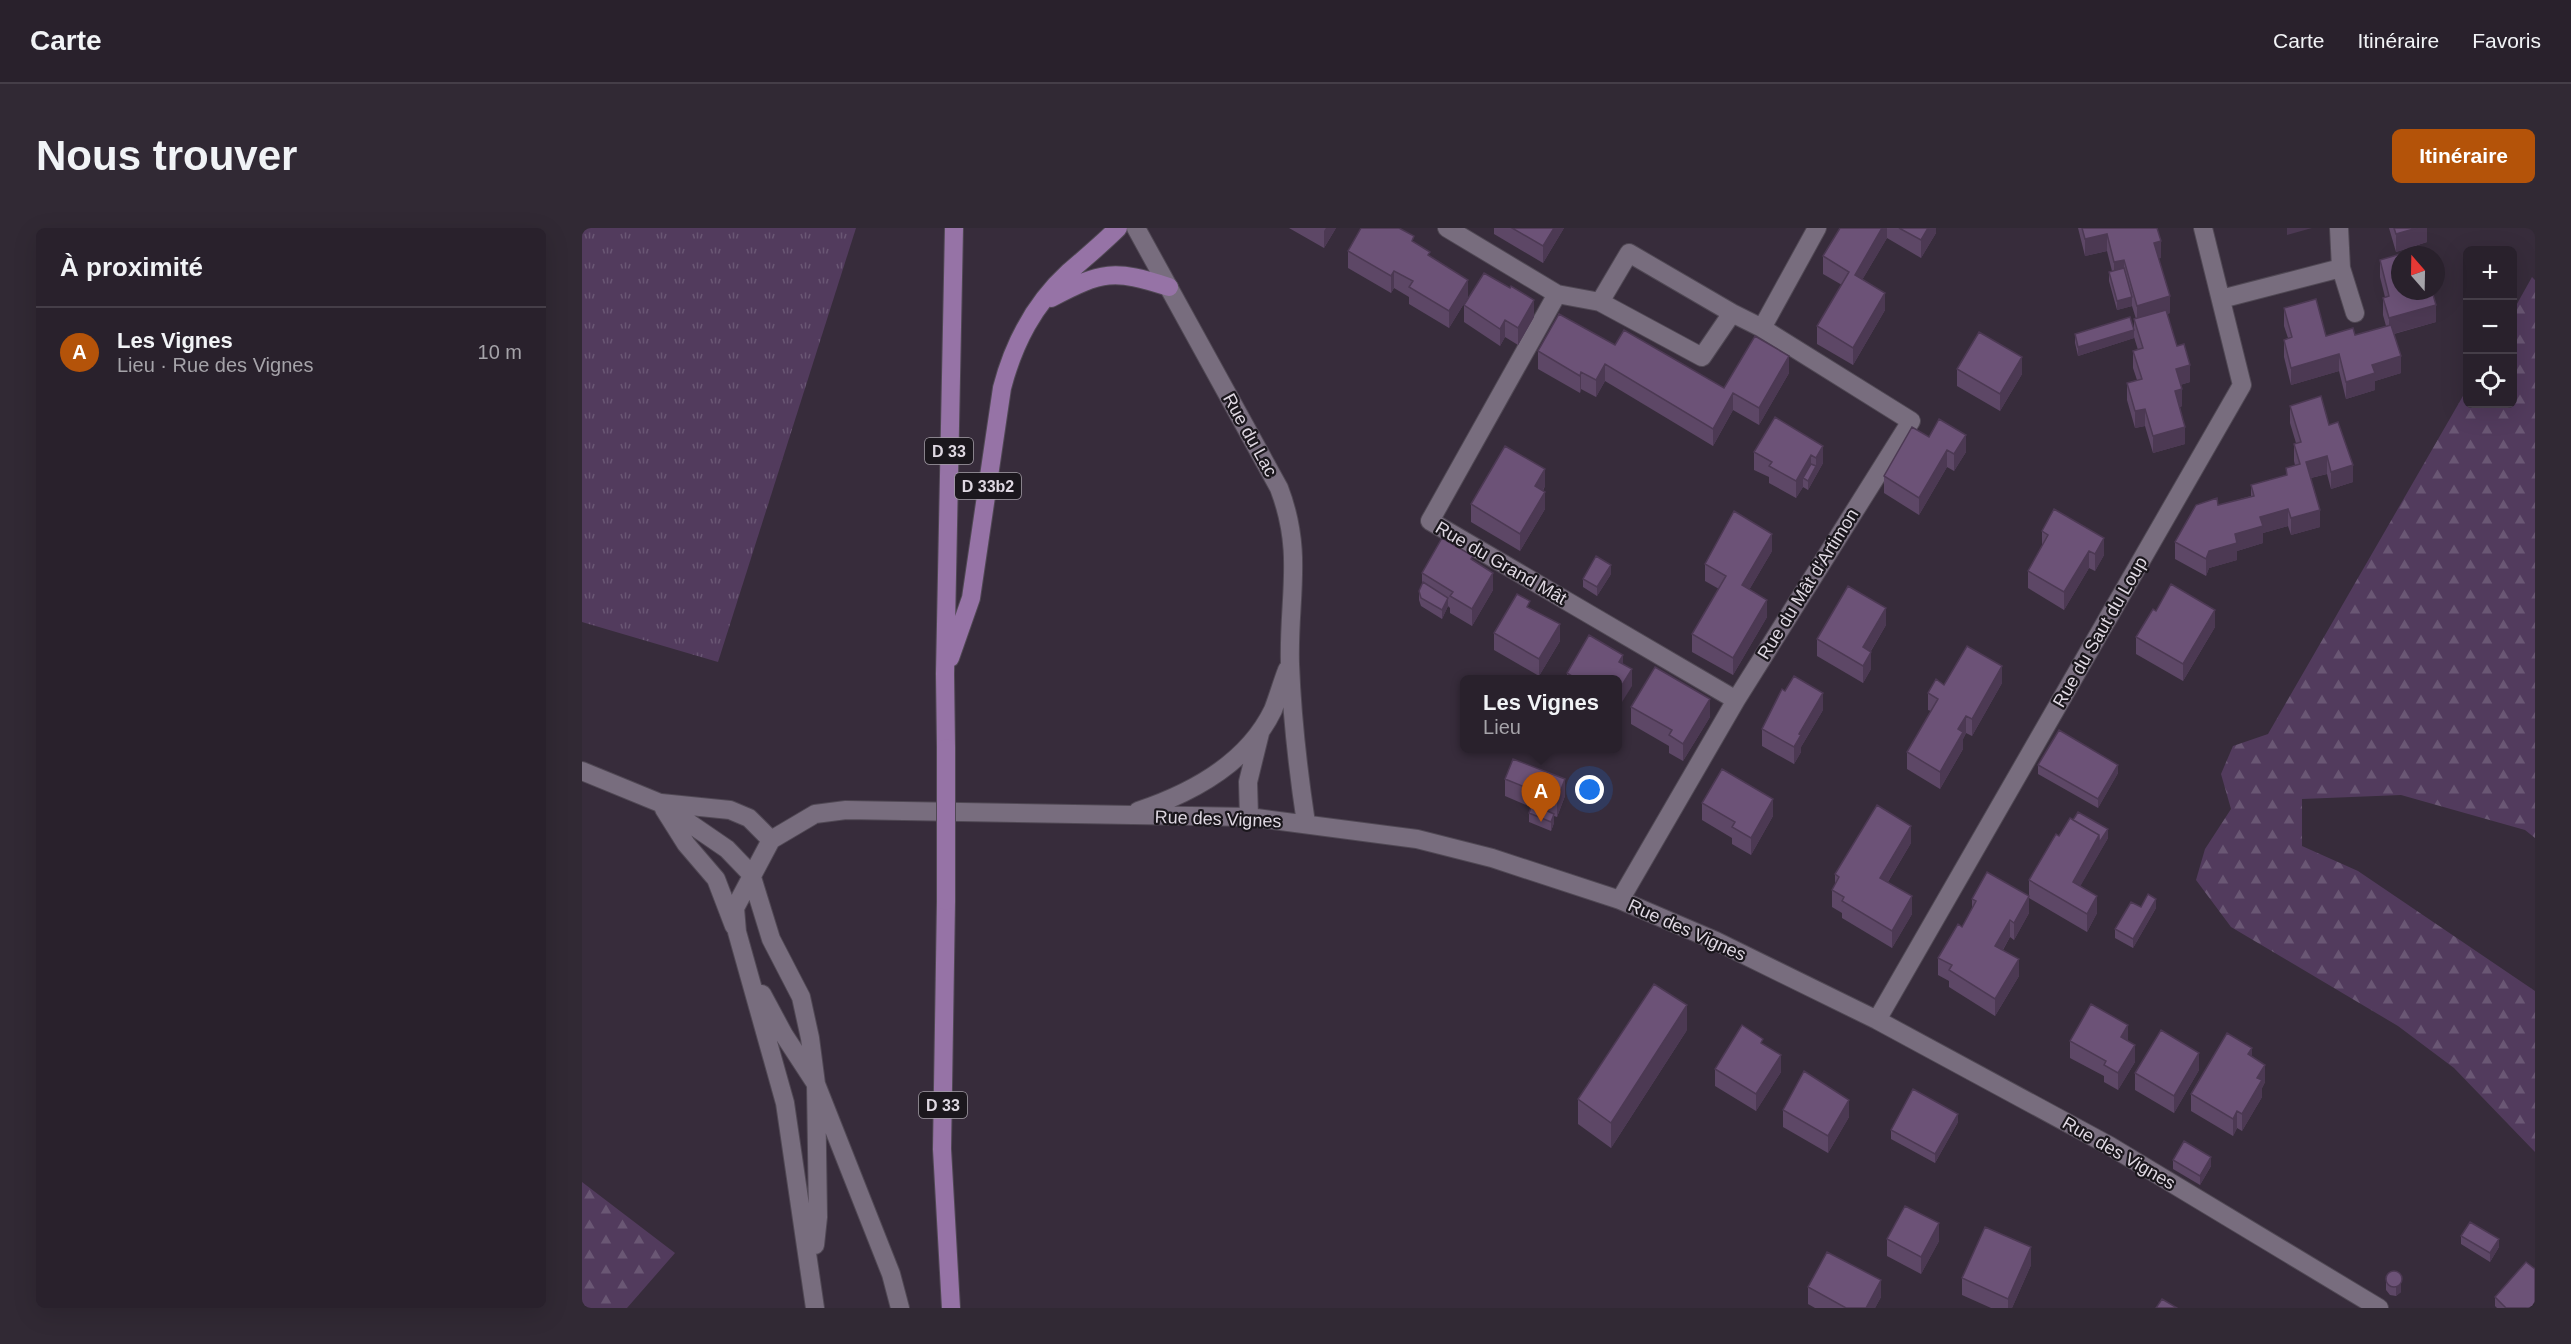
<!DOCTYPE html>
<html lang="fr">
<meta charset="utf-8">
<style>
body{margin:0;font-family:Helvetica,sans-serif;background:#312934;color:#f1f3f6}
.controls{position:absolute;right:18px;top:18px;display:grid;overflow:hidden;border-radius:9px;box-shadow:0 6px 24px #0002}
.controls button{width:54px;height:54px;display:grid;place-items:center;padding:0;border:0;border-bottom:2px solid #453e48;background:#29212c;color:#f1f3f6;font:30px sans-serif}
.compass{position:absolute;left:1809px;top:18px;width:54px;height:54px;border-radius:50%;background:#29212c;box-shadow:0 6px 24px #0002;rotate:340deg}
.you{position:absolute;left:1008px;top:562px;width:21px;height:21px;margin:-15px;border:4px solid #fff;border-radius:50%;background:#1a73e8;box-shadow:0 0 0 9px #1a73e833}
.badge{display:grid;place-items:center;width:39px;height:39px;border-radius:50%;background:#b45309;color:#fff;font-size:20px;font-weight:700}
.pin{position:absolute;translate:-50% -50px;filter:drop-shadow(0 2px 3px #0008)}
.pin::after{content:'';position:absolute;top:32px;width:21px;height:18px;background:inherit;clip-path:polygon(0 0,100% 0,50% 100%)}
.popup{position:absolute;left:878px;top:447px;width:162px;height:78px;box-sizing:border-box;display:grid;place-content:center;border-radius:9px;background:#29212c;filter:drop-shadow(0 2px 4px #0005);font-size:20px;white-space:nowrap;color:#a5a3a9}
.popup b{font-size:22px;color:#f1f3f6}
.popup::after{content:'';position:absolute;left:50%;top:100%;margin-left:-12px;border:12px solid transparent;border-top-color:#29212c}
.list{margin:0;padding:0;list-style:none}
h2{display:flex;justify-content:space-between;align-items:center;height:78px;margin:0;padding:0 24px;font-size:26px}
h2 small{font-size:20px;font-weight:400;color:#a5a3a9}
.list li{display:grid;grid-template-columns:39px 1fr auto;gap:18px;align-items:center;box-sizing:border-box;height:90px;padding:0 24px;border-top:2px solid #453e48}
.list b{display:block;font-size:22px;white-space:nowrap}
.list p{margin:0;font-size:20px;white-space:nowrap;color:#a5a3a9}
.list em{font-size:20px;font-style:normal;color:#a5a3a9}
.icon{flex:none;width:33px;height:33px;fill:none;stroke:currentColor;stroke-width:2;stroke-linecap:round;stroke-linejoin:round}
.map{position:relative;flex:none;width:1953px;height:1080px;overflow:hidden;border-radius:9px}
header{display:flex;align-items:center;gap:36px;box-sizing:border-box;height:84px;padding:0 30px;background:#29212c;border-bottom:2px solid #453e48}
header strong{font-size:28px}
nav{display:flex;gap:33px;margin-inline-start:auto;font-size:21px}
.intro{display:flex;align-items:center;justify-content:space-between;box-sizing:border-box;height:144px;padding:0 36px}
h1{margin:0;font-size:42px}
.button{padding:15px 27px;border-radius:9px;background:#b45309;color:#fff;font-size:21px;font-weight:700}
main{display:flex;gap:36px;padding:0 36px}
aside{flex:1;background:#29212c;border-radius:9px;box-shadow:0 6px 24px #0002}
.map>svg:first-child{display:block}
</style>
<header>
<strong>Carte</strong>
<nav><a>Carte</a><a>Itinéraire</a><a>Favoris</a></nav>
</header>
<div class="intro"><h1>Nous trouver</h1><a class="button">Itinéraire</a></div>
<main>
<aside>
<h2>À proximité<small></small></h2>
<ul class="list">
<li><span class="badge">A</span><div><b>Les Vignes</b><p>Lieu · Rue des Vignes</p></div><em>10 m</em></li>
</ul>
</aside>
<div class="map">
<svg width="1953" height="1080" viewBox="0 0 1953 1080">
<defs>
<pattern id="grass-tufts" width="24" height="20" patternUnits="userSpaceOnUse" patternTransform="scale(1.5)"><rect width="24" height="20" fill="#523b5d"/><path d="M3 7l-1-3M5 7V3M7 7l1-3M15 17l-1-3M17 17v-4M19 17l1-3" fill="none" stroke="#6a5774"/></pattern>
<pattern id="forest-firs" width="22" height="20" patternUnits="userSpaceOnUse" patternTransform="scale(1.5)"><rect width="22" height="20" fill="#523b5d"/><path d="M5 1l3.5 6h-7zM16 11l3.5 6h-7z" fill="#6a5774"/></pattern>
</defs>
<rect width="100%" height="100%" fill="#372c3b"/>
<path fill="url(#grass-tufts)" d="M0,0H274L136,434L0,394Z"/>
<path fill="url(#forest-firs)" d="M1950,49L1953,52V610L1943,602L1819,567L1720,571V618L1776,643L1953,763V924L1872,840L1816,798L1649,699L1614,652L1623,621L1649,581L1639,546L1651,518L1686,506L1885,161L1886,176H1930L1931,83Z
M0,954L93,1025L45,1080H0Z"/>
<g fill="none" stroke-linecap="round" stroke-linejoin="round">
<defs>
<path id="minor" d="M554,0L697,260C722,325 706,370 708,436C710,489 716,542 724,595
M865,0L975,66L1018,74L1120,129L1150,85L1180,100L1329,193L1154,472L1038,672
M1757,0L1759,40
M975,66L848,293L1154,472
M1639,71L1759,40L1773,85
M1018,74L1047,25L1150,85
M1180,100L1235,0
M0,543L78,575L145,621L169,646L189,711L219,769L228,810L234,856L236,989L233,1017
M79,575L148,582L167,590L189,612
M82,581L104,616L134,651L152,698
M556,583C610,565 665,536 691,482C696,469 700,455 705,442
M667,589L666,554L678,505
M180,766L202,807L234,856L309,1046L318,1080
M1295,792L1660,157L1621,0
M233,1080L203,875L155,704L153,680L189,612L233,586L264,582L667,589L835,611L910,630L1038,672L1134,713L1295,792L1528,918L1797,1080"/>
<path id="major" d="M469,70C520,43 532,41 587,59
M368,430L389,370L420,160C432,114 452,76 487,44C504,29 520,16 536,0
M364,520L363,446L372,0
M364,673L360,921L369,1080"/>
</defs>
<use href="#minor" stroke="#504854" stroke-width="20"/>
<use href="#major" stroke="#504854" stroke-width="20"/>
<use href="#minor" stroke="#786d7e" stroke-width="18"/>
<use href="#major" stroke="#9673a6" stroke-width="18"/>
<defs>
<path id="major-bridge" d="M364,673V520"/>
</defs>
<use href="#major-bridge" stroke="#504854" stroke-width="20" stroke-linecap="butt"/>
<use href="#major-bridge" stroke="#9673a6" stroke-width="18"/>
</g>
<path fill="#5d4766" d="M707,0H754L742,20Z
M912,0H982L961,35L912,6Z
M1258,0H1354V5L1339,30L1305,10L1280,52L1303,82L1271,137L1235,116V98L1260,57L1241,46V28Z
M1496,0H1575L1579,30H1576L1588,85L1585,86L1595,118L1608,154L1598,157L1600,178L1598,179L1603,216L1571,225L1563,198L1553,200L1545,172V155L1555,152L1551,140V123L1556,122L1552,109V110L1496,128L1493,115V106L1552,101V91H1554L1550,78L1535,82L1527,53V44L1530,43L1525,23L1503,28Z
M1807,0H1845V14L1814,24Z
M832,15L848,28L886,69L867,100L827,76V69L812,60L809,65L766,40V23Z
M1818,27L1854,94L1812,106L1819,145L1793,153V162L1764,171L1757,143L1709,157L1702,129V112L1706,110L1702,98V80L1744,108L1773,107L1804,98L1801,87V70L1803,69L1798,49V32Z
M882,77L952,89L936,117L923,109L918,118L882,94Z
M1033,117L1142,160L1207,145L1177,197L1151,182L1131,218L1023,153L1014,169L999,161L998,165L956,141V123Z
M1375,141L1440,146L1418,183L1375,158Z
M1708,178L1747,197L1771,254L1749,261L1745,246L1729,250L1738,299L1709,307L1706,298L1681,305V315L1655,323V332L1627,340L1624,348L1593,331V314L1636,277L1669,268V257L1704,247V240L1713,237L1712,233V216L1714,215L1708,195Z
M1193,189L1241,235L1226,262L1221,259L1214,270L1187,255V249L1172,242V224Z
M1347,209L1384,224L1372,243L1365,239L1337,287L1302,265V248Z
M963,258L961,263L963,281L938,323L889,294V276Z
M1460,303L1522,327L1513,343L1507,340L1482,382L1446,360V343L1460,319Z
M1190,323L1167,362L1185,389L1151,447L1110,424V406L1137,361L1123,353V336Z
M891,332L911,362L890,398L868,385V380L866,378L860,391L839,378L837,372V363L840,356V345Z
M1029,346L1015,368L1001,359V351Z
M1574,383L1633,399L1601,453L1554,426V409Z
M1304,397L1289,423V441L1281,455L1235,428V411Z
M912,405L978,413L957,448L912,422Z
M1041,436L1050,458L1035,452H985V445Z
M1420,455L1390,508L1384,505L1381,511V521L1358,561L1325,541V524L1349,483L1346,482V465L1362,457Z
M1049,479L1128,489L1101,533L1087,525V518L1049,496Z
M1241,482L1219,519V524L1212,536L1180,518V501Z
M1456,537L1536,545L1516,580L1456,546Z
M923,551L983,568L975,589L972,588V595L969,603L947,594V585L949,579L923,568Z
M1120,575L1191,588L1169,627L1150,616V610L1120,592Z
M1477,608L1526,610L1498,658L1515,685L1505,704L1447,670V685L1432,712L1428,709L1421,722L1437,748L1413,788L1367,759V753L1356,747V730L1380,699L1390,682V671L1447,667V652Z
M1329,615L1306,654L1330,686L1310,720L1260,690V685L1250,679V662L1253,657V646Z
M1559,679L1574,680L1551,720L1533,710V701Z
M1105,802L1029,920L996,896V871Z
M1488,813H1546L1553,834L1536,862L1522,854V848L1488,830Z
M1181,816L1199,844L1174,883L1133,858V841Z
M1670,828L1683,854L1680,860V869L1660,903L1655,900L1651,908L1609,883V866Z
M1617,842L1592,885L1553,862V845Z
M1201,882L1267,889L1246,925L1201,899Z
M1376,894L1353,935L1309,911V902Z
M1591,932L1629,938L1618,957L1591,941Z
M1879,1008L1917,1019L1908,1034L1879,1016Z
M1305,1011L1357,1013L1339,1046L1305,1028Z
M1449,1037L1430,1080H1409L1380,1067V1050Z
M1804,1053L1819,1057V1064L1814,1068L1808,1067L1804,1062Z
M1226,1059L1299,1069L1293,1080H1233L1226,1076Z
M1913,1069L1953,1080H1915L1913,1078Z"/>
<path fill="#4c3953" d="M744,0H754L742,20V3Z
M972,0H982L961,35V18Z
M1300,0H1305V10L1273,64V47Z
M1346,0H1354V5L1339,30V12Z
M1705,0H1730L1705,7Z
M1835,0H1845V14L1814,24V6Z
M1525,6V23L1503,28V11Z
M1579,13V30L1572,32V15Z
M1542,32V49L1532,51V34Z
M812,43V60L809,65V48Z
M886,52V69L867,100V83Z
M1303,65V82L1271,137V120Z
M1588,68V85L1555,95V78Z
M1550,69V78L1535,82V73Z
M952,72V89L936,117V100Z
M1854,77V94L1807,107V90Z
M923,92V109L918,118V101Z
M1552,102V110L1496,128V119Z
M1757,126V143L1709,157V140Z
M1207,128V145L1177,197V180Z
M1819,128V145L1793,153V162L1764,171V154L1790,137Z
M1440,129V146L1418,183V166Z
M1023,136V153L1014,169V152Z
M1608,137V154L1594,158V141Z
M999,144V161L998,165V148Z
M1600,161V178L1593,181V163Z
M1151,165V182L1131,218V201Z
M1563,181V198L1553,200V183Z
M1603,199V216L1571,225V208Z
M1384,207V224L1372,243V226Z
M1241,218V235L1226,262V253L1234,238V230Z
M1365,222V239L1337,287V270Z
M1229,227V244L1221,250V259L1214,270V253Z
M1745,228V246L1724,251V234Z
M1771,237V254L1749,261V244Z
M963,241V258L953,275V258Z
M963,264V281L938,323V306Z
M1706,281V298L1681,305V315L1655,323V332L1627,340L1624,348V331L1627,323L1678,289Z
M1738,282V299L1709,307V290Z
M1190,306V323L1160,374V357Z
M1522,310V327L1513,343V326Z
M1507,323V340L1482,382V364Z
M1029,337V346L1015,368V359Z
M911,345V362L890,398V381Z
M866,370V378L860,391V382Z
M1185,372V389L1151,447V430Z
M1304,380V397L1281,436V419Z
M1633,382V399L1601,453V436Z
M978,396V413L957,448V431Z
M1289,424V441L1281,455V438Z
M1041,427V444L1037,434Z
M1420,438V455L1390,508V491Z
M1050,441V458L1035,482V465Z
M1241,465V482L1219,519V524L1212,536V519L1217,506Z
M1128,471V489L1101,533V516Z
M1384,488V505L1381,511V521L1358,561V544L1376,501Z
M1536,537V545L1516,580V571Z
M983,551V568L975,589V572Z
M1191,571V588L1169,627V610Z
M972,586V595L969,603V594Z
M1329,598V615L1298,667V650Z
M1526,601V610L1491,671V654L1517,607Z
M1330,668V686L1310,720V703Z
M1447,668V685L1432,712V695Z
M1515,668V685L1505,704V686Z
M1574,671V680L1551,720V711Z
M1428,692V709L1413,735V718Z
M1437,731V748L1413,788V771Z
M1105,777V802L1029,920V895Z
M1546,797V814L1539,809Z
M1553,817V834L1536,862V845Z
M1670,820V837L1666,826Z
M1617,825V842L1592,885V868Z
M1199,827V844L1174,883V866Z
M1683,837V854L1680,860V869L1660,903V886L1675,850Z
M1267,872V889L1246,925V908Z
M1655,883V900L1651,908V891Z
M1376,886V894L1353,935V926Z
M1629,929V938L1618,957V948Z
M1357,995V1013L1339,1046V1029Z
M1917,1011V1019L1908,1034V1025Z
M1449,1019V1037L1430,1080H1426V1071Z
M1819,1048V1064L1814,1068V1059Z
M1299,1052V1069L1293,1080H1284Z"/>
<path fill="#6c5277" stroke="#4c3953" stroke-width="1.5" d="M779,0H817L832,8L830,13L848,24L846,27L886,52L867,83L827,59L831,53L812,43L809,48L766,23Z
M930,0H972L961,18Z
M1258,0H1300L1273,47L1303,65L1271,120L1235,98L1267,44L1241,28Z
M1317,0H1346L1339,12Z
M1500,0H1575L1579,13L1572,15L1588,68L1555,78L1542,32L1532,34L1525,6L1503,11Z
M1812,0H1835L1814,6Z
M1829,23L1830,27H1818V63H1850L1854,77L1807,90L1801,70L1807,68L1798,32Z
M1542,40L1550,69L1535,73L1527,44Z
M902,45L928,60L929,58L952,72L936,100L923,92L918,101L882,77Z
M1734,71L1744,108L1771,100L1773,107L1809,97L1819,128L1790,137L1793,145L1764,154L1757,126L1709,140L1702,112L1710,109L1702,80Z
M1584,82L1595,118L1602,116L1608,137L1594,141L1600,161L1593,163L1603,199L1571,208L1563,181L1553,183L1545,155L1560,151L1551,123L1561,120L1552,91Z
M977,86L1033,117L1042,102L1142,160L1173,108L1207,128L1177,180L1151,165L1131,201L1023,136L1014,152L999,144L998,148L956,123Z
M1548,89L1552,102L1496,119L1493,106Z
M1397,104L1440,129L1418,166L1375,141Z
M1739,168L1747,197L1756,194L1771,237L1749,244L1745,228L1724,234L1738,282L1709,290L1706,281L1678,289L1681,298L1653,306L1655,315L1627,323L1624,331L1593,314L1614,277L1635,270L1636,277L1672,268L1669,257L1705,247L1704,240L1718,236L1712,216L1719,214L1708,178Z
M1193,189L1241,218L1234,230L1229,227L1214,253L1187,238L1190,234L1172,224Z
M1357,191L1384,207L1372,226L1365,222L1337,270L1302,248L1330,199L1347,209Z
M923,218L963,241L953,258L963,264L938,306L889,276Z
M1229,236L1234,238L1226,253L1221,250Z
M1472,281L1522,310L1513,326L1507,323L1482,364L1446,343L1466,307L1460,303Z
M1152,283L1190,306L1160,357L1185,372L1151,430L1110,406L1144,348L1123,336Z
M860,310L891,328L889,331L911,345L890,381L868,368L871,364L840,345Z
M1014,328L1029,337L1015,359L1001,351Z
M841,354L866,370L860,382L839,370L837,363Z
M1589,356L1633,382L1601,436L1554,409L1571,381L1574,383Z
M1266,358L1304,380L1281,419L1289,424L1281,438L1235,411Z
M935,366L948,373L945,379L978,396L957,431L912,405Z
M1007,407L1041,427L1037,434L1050,441L1035,465V452H996L985,445Z
M1385,418L1420,438L1390,491L1384,488L1376,501L1381,504L1358,544L1325,524L1356,471L1346,465L1354,451L1362,457Z
M1073,439L1128,471L1101,516L1087,507L1090,502L1049,479Z
M1212,448L1241,465L1217,506L1219,507L1212,519L1180,501L1200,461L1203,463Z
M1477,502L1536,537L1516,571L1456,537Z
M931,531L983,551L975,572L923,551Z
M1140,541L1191,571L1169,610L1150,599L1153,594L1120,575Z
M950,576L972,586L969,594L947,585Z
M1295,577L1329,598L1298,650L1330,668L1310,703L1260,673L1262,669L1250,662L1257,649L1253,646Z
M1496,584L1526,601L1517,615V607L1491,592Z
M1488,590L1517,607L1491,654L1515,668L1505,686L1447,652L1474,606L1477,608Z
M1405,644L1447,668L1432,695L1428,692L1413,718L1437,731L1413,771L1367,742L1370,737L1356,730L1376,696L1380,699L1394,673L1390,671Z
M1566,666L1574,671L1551,711L1533,701L1549,674L1559,679Z
M1072,756L1105,777L1029,895L996,871Z
M1509,776L1546,797L1539,809L1553,817L1536,845L1522,837L1524,833L1488,813Z
M1160,797L1181,811L1179,815L1199,827L1174,866L1133,841Z
M1579,802L1617,825L1592,868L1553,845Z
M1645,805L1670,820L1666,826L1683,837L1675,850L1680,852L1660,886L1655,883L1651,891L1609,866Z
M1222,843L1267,872L1246,908L1201,882Z
M1331,861L1376,886L1353,926L1309,902Z
M1602,913L1629,929L1618,948L1591,932Z
M1323,978L1357,995L1339,1029L1305,1011Z
M1888,994L1917,1011L1908,1025L1879,1008Z
M1403,999L1449,1019L1426,1071L1380,1050Z
M1245,1024L1299,1052L1284,1080H1264L1226,1059Z
M1944,1034L1953,1041V1076L1949,1080H1924L1913,1069Z
M1804 1051a8 8 0 1 1 16 0a8 8 0 1 1-16 0Z
M1580,1071L1595,1080H1574Z"/>
<g text-anchor="middle" dominant-baseline="central" stroke-width="4.5" stroke-linejoin="round" paint-order="stroke">
<g fill="#1b171d" stroke="#a49ea7" stroke-width="1.5">
<rect x="343" y="210" width="48" height="26" rx="4.5"/>
<rect x="373" y="245" width="66" height="26" rx="4.5"/>
<rect x="337" y="864" width="48" height="26" rx="4.5"/>
</g>
<g font-size="16" font-weight="bold" fill="#dfd8e2">
<text x="367" y="223">D 33</text>
<text x="406" y="258">D 33b2</text>
<text x="361" y="877">D 33</text>
</g>
<g font-size="18" fill="#dfd8e2" stroke="#1b171d">
<text transform="translate(668 207) rotate(61)">Rue du Lac</text>
<text transform="translate(919 335) rotate(30)">Rue du Grand Mât</text>
<text transform="translate(1226 356) rotate(-58)">Rue du Mât d'Artimon</text>
<text transform="translate(1518 404) rotate(-60)">Rue du Saut du Loup</text>
<text transform="translate(636 591) rotate(2)">Rue des Vignes</text>
<text transform="translate(1105 702) rotate(24)">Rue des Vignes</text>
<text transform="translate(1537 925) rotate(30)">Rue des Vignes</text>
</g>
</g>
</svg>
<div class="controls">
<button>+</button>
<button>−</button>
<button><svg class="icon" aria-label="locate" viewBox="0 0 24 24"><circle cx="12" cy="12" r="6"/><path d="M12 2v4M12 18v4M2 12h4M18 12h4"/></svg></button>
</div>
<svg class="compass" viewBox="-18 -18 36 36"><path d="M0-13l5 13h-10z" fill="#e53935"/><path d="M0 13l5-13h-10z" fill="#a5a3a9"/></svg>
<div class="you"></div>
<div class="pin badge" style="left:959px;top:594px">A</div>
<div class="popup"><b>Les Vignes</b>Lieu</div>
</div>
</main>
